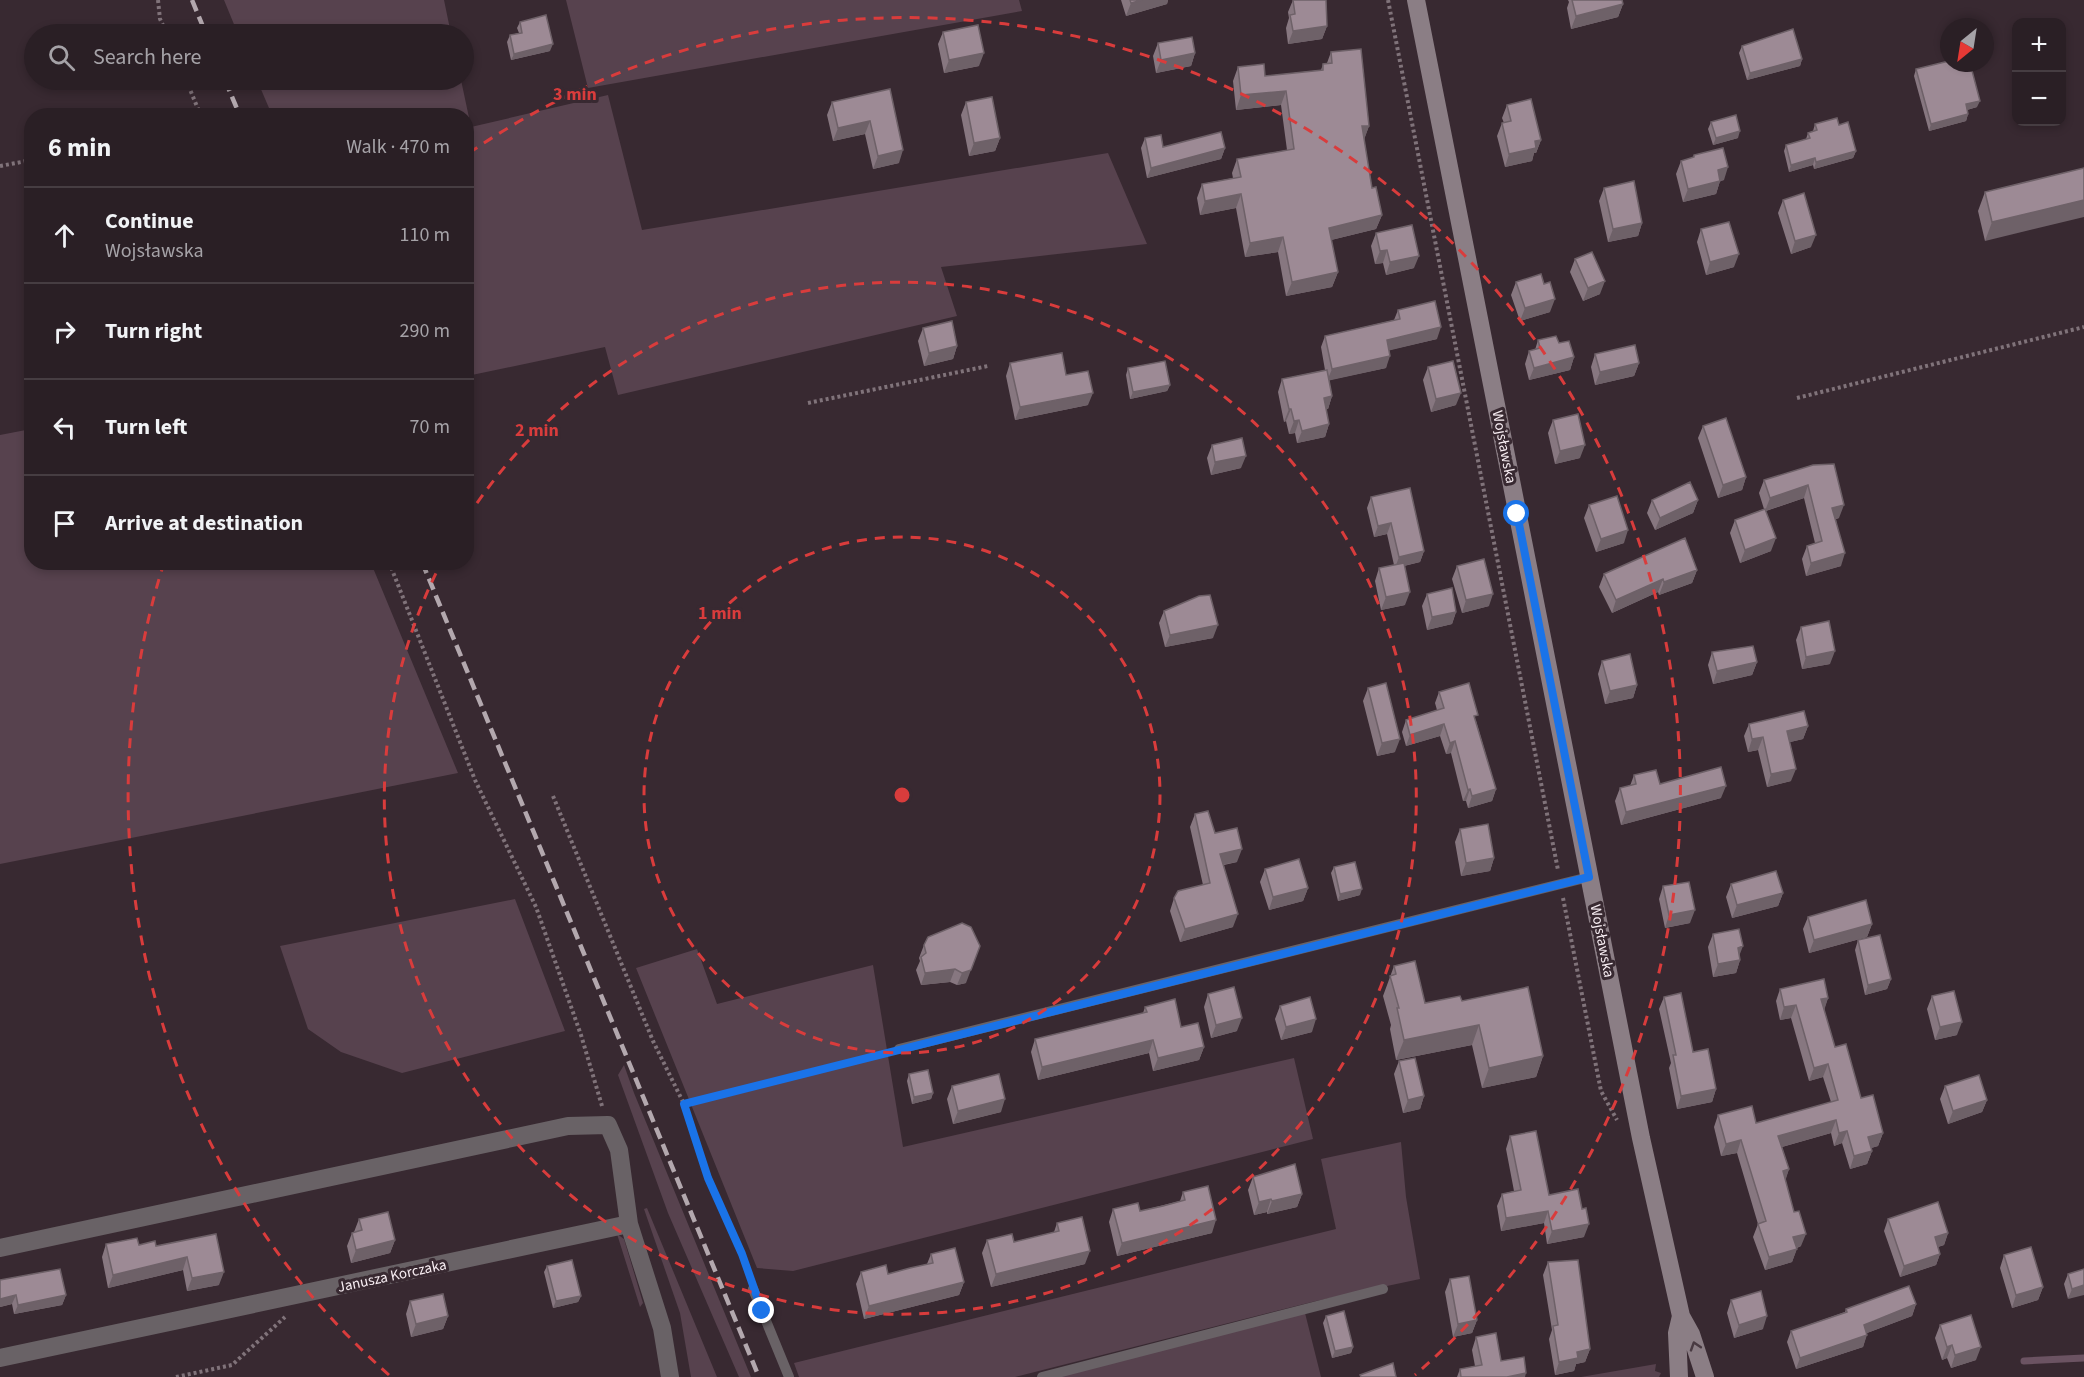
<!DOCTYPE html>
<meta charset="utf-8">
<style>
body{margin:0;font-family:"Source Sans 3",sans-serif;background:#362c32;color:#f1f3f6}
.controls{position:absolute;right:18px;top:18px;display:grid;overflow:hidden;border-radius:12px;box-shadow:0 3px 9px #0003}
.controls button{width:54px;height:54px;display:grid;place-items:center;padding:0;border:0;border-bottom:2px solid #463d42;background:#2a1f25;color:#f1f3f6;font:30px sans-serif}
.compass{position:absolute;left:1940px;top:18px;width:54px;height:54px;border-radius:50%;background:#2a1f25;box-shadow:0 3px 9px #0003;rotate:210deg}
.stop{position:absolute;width:18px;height:18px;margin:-14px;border:4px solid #1a73e8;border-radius:50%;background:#fff}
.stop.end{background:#1a73e8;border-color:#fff;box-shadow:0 2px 6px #0008}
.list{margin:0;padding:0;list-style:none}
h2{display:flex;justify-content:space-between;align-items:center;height:78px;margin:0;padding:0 24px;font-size:26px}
h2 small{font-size:20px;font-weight:400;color:#a5a2a7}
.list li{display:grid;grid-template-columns:39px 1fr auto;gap:18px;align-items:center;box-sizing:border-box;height:96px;padding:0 24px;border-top:2px solid #463d42}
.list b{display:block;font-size:22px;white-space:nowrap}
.list p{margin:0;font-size:20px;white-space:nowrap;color:#a5a2a7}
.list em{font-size:20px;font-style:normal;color:#a5a2a7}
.icon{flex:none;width:33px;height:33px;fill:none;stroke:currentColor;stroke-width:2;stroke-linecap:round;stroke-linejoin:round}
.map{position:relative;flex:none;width:2084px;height:1377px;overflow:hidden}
.search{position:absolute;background:#2a1f25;box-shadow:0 3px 9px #0003;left:24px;top:24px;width:450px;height:66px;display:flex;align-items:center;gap:15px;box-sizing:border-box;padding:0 21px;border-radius:33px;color:#a5a2a7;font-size:22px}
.panel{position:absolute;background:#2a1f25;box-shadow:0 3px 9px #0003;left:24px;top:108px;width:450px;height:462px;border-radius:24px}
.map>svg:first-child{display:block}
</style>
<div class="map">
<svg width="2084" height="1377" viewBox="0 0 2084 1377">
<rect width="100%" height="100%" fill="#382931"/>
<path fill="#57424e" d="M224,0H444L451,34H238Z
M566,0H1019L1022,11L588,88Z
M257,80H461L471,127L608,95L642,230L1108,153L1147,244L941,267L957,316L618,395L605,347L467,376L466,116L272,115Z
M31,429L32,562L371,563L458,773L0,864V435Z
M515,899L565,1031L402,1073L341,1052L308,1029L280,946Z
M697,949L717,1004L873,965L903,1147L1294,1058L1313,1139L793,1271L757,1268L636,968Z
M624,1065L634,1093L751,1377H739L668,1213L618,1075Z
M1401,1142L1406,1197L1420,1279L1316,1301L1015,1377H799L794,1363L1336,1229L1321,1159Z
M647,1208L717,1377H691L680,1313L644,1209Z
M617,1234L624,1239L643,1303L640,1307Z
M1305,1313L1321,1377H1056Z
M1656,1364L1655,1371L1661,1373L1659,1377H1581Z"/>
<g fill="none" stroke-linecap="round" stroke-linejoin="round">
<path stroke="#6b5362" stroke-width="7" d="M2024,1361L2084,1358"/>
<path stroke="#80737a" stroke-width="4" stroke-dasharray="3 3" stroke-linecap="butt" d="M158,0L160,19L167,34
M1388,0L1558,870
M186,80L201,116
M0,166L32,160
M1797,398L2084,327
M808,403L988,366
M389,562L475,780L536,907L581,1035L602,1106
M553,796L653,1041L684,1104L708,1178L742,1254L749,1277
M1563,898L1601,1091L1617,1120
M684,1104L886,1052
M176,1377L232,1365L285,1317"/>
<path stroke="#696266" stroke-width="10" d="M899,1049L1589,877
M753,1289L789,1377
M1042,1377L1383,1289"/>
<path stroke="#696266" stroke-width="18" d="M0,1248L568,1126L608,1125L619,1150L629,1224L662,1328L670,1377
M0,1358L629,1224"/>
<path stroke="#8b7e85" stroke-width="18" d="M1416,0L1641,1138L1681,1316L1691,1334L1705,1377
M1679,1377L1677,1333L1681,1316"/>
<path stroke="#b3a8ae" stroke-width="4.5" stroke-dasharray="12 6" stroke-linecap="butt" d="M192,0L206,34
M225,80L240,116
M422,562L759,1377"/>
</g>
<path fill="#877780" d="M1121,0H1168L1167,4L1126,16Z
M1293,0H1326L1327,26L1322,39L1288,44L1286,28L1289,18L1288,12Z
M1568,0H1622L1623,4L1618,17L1571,29L1567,8L1569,2Z
M520,22L550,51L511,60L507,42L510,35L519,33L517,28Z
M943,32L979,66L944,73L938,44Z
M1158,43L1195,53L1191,66L1156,73L1153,56Z
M1742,46L1802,59L1800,66L1747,80L1739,53Z
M1331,52L1369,126L1364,139L1372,188L1382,215L1376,229L1331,240L1338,272L1332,287L1286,296L1278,252L1245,257L1236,208L1200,215L1197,198L1202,184L1233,178L1232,173L1237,159L1287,150L1281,105L1236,110L1233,81L1238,67L1265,76L1321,70L1323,64L1327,63Z
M1916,69L1977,107L1967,110L1968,114L1966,121L1929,131L1914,76Z
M890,89L899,163L873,169L865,134L833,141L827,115L832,102Z
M966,102L1000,138L995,151L969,156L961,115Z
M1507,105L1541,140L1536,153H1534L1532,161L1505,167L1497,136L1502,123H1504L1502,118Z
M1711,122L1738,138L1713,145L1708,129Z
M1815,124L1839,125L1856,151L1853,158L1814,169L1813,165L1789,172L1784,151L1786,145L1806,139L1808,133L1813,131Z
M1145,138L1163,147L1225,148L1221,159L1147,178L1141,148Z
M1694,155L1724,180L1720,181L1716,194L1683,202L1676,174L1681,161L1693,158Z
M2084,168L1985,241L1978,211L1985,192Z
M1604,188L1642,223L1638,236L1608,242L1599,201Z
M1783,200L1811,247L1791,254L1778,213Z
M1701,229L1734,267L1706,275L1697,242Z
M1376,233L1414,268L1386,275L1383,263L1375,264L1371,246Z
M1575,259L1600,294L1583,301L1570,272Z
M1516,282L1544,284L1550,312L1520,321L1511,295Z
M1398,310L1437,339L1389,350L1386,368L1329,380L1332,396L1328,409H1326L1329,424L1325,437L1297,443L1295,433L1289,434L1286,421L1284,422L1278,392L1282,379L1325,370L1321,347L1325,336L1394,320Z
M923,328L957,346L953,359L924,366L918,341Z
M1538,340L1559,343L1574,357L1570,370L1529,380L1525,364L1529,351L1535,350Z
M1595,354L1639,363L1634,376L1595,385L1591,367Z
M1010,363L1066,375L1088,405L1015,420L1006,376Z
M1428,367L1456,405L1431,412L1423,380Z
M1128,368L1170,385L1167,391L1130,399L1126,375Z
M1553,420L1580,458L1555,464L1548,433Z
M1703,426L1746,477L1742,490L1718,498L1698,438Z
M1212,445L1241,468L1211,475L1207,458Z
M1813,465L1839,518L1836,519L1841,566L1806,576L1802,559L1807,546L1815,543L1804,498L1766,511L1771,551L1740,563L1730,533L1735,520L1764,509L1759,493L1764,480Z
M1371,497L1424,551L1420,562L1404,566L1405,605L1381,610L1375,581L1379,568L1394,565L1387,534L1374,537L1367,508Z
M1652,500H1698L1693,513L1655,530L1647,513Z
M1589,505L1624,543L1596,552L1584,518Z
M1457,566L1489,606L1462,613L1452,579Z
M1697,570L1692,583L1659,595L1658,592L1612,613L1599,587L1604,574Z
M1427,594L1456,612L1452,624L1427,630L1422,606Z
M1164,611L1213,638L1165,647L1159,623Z
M1801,627L1830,664L1802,669L1796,640Z
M1712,652L1757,662L1752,675L1713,684L1708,665Z
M1602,661L1637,685L1633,698L1605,704L1598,674Z
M1368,688L1395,752L1377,756L1363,701Z
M1439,692L1476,721L1496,789L1492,801L1468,808L1466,801H1463L1451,753L1446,754L1440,736L1406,746L1402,732L1406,720L1437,710L1435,703Z
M1749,724L1808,726L1803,739L1790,742L1791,781L1767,787L1758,750L1748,752L1744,736Z
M1634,775L1660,784L1721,798L1621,825L1615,801L1620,788L1630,786Z
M1195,814L1215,833L1237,862L1224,865L1233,927L1180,942L1170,911L1174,898L1203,885L1190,827Z
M1460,829L1494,858L1490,871L1461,876L1455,842Z
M1334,867L1360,895L1338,901L1331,873Z
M1265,869L1308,888L1303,901L1269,910L1260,882Z
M1731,884L1783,893L1778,906L1732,918L1726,897Z
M1663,886L1690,923L1665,928L1659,899Z
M1808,917L1872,924L1867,937L1809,953L1803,929Z
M962,923L966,983L957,985L950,982L921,985L916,970L920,961L919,958L924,945Z
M1713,934L1739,955L1740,960L1736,973L1713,977L1708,947Z
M1858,940L1891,979L1887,989L1865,995L1855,950Z
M1394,966L1425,1003L1462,1001L1543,1056L1536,1077L1482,1088L1472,1045L1396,1060L1390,1029L1391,1025L1383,996Z
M1780,989L1828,998L1824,1009L1835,1047L1861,1098L1883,1133L1878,1146L1871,1148L1872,1151L1867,1164L1850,1169L1842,1143L1834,1146L1831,1133L1782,1147L1789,1169L1785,1180L1801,1246L1797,1248L1792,1262L1765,1270L1753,1237L1758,1224L1737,1153L1721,1156L1714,1127L1718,1115L1756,1123L1831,1102L1823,1077L1809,1081L1791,1018L1780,1020L1776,1001Z
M1208,994L1237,1031L1211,1038L1204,1007Z
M1932,996L1957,1035L1935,1040L1927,1009Z
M1664,997L1693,1052L1716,1089L1712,1102L1677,1109L1669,1068L1671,1063L1659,1009Z
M1280,1006L1312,1032L1281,1040L1275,1019Z
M1145,1007L1204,1047L1199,1060L1153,1071L1149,1053L1038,1080L1031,1052L1035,1039L1143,1013Z
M1399,1061L1424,1096L1420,1109L1403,1113L1394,1074Z
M909,1074L933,1093L931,1099L912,1104L907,1081Z
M952,1086L1001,1112L953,1124L947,1099Z
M1945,1086L1987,1100L1982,1112L1948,1124L1940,1099Z
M1510,1136L1549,1195L1584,1237L1547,1244L1544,1223L1501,1231L1497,1206L1502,1194L1514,1191L1506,1149Z
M1253,1177L1302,1194L1297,1207L1267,1214V1212L1254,1215L1248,1190Z
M1183,1192L1212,1233L1117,1256L1109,1222L1113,1209L1140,1211L1180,1201Z
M359,1219L395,1240L390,1253L351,1263L347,1246L352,1233L354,1232Z
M1888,1219L1948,1233L1944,1245L1938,1247L1940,1254L1936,1265L1900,1277L1884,1231Z
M1057,1223L1085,1264L991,1287L982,1253L987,1240L1014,1242L1054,1232Z
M216,1234L219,1285L187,1291L183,1270L108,1288L102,1257L106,1244L139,1245L156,1246Z
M931,1254L964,1282L959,1295L864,1319L856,1284L861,1272L888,1274L927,1264Z
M2004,1255L2043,1287L2038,1300L2012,1308L2000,1268Z
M1548,1262L1590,1349L1585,1362L1576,1364L1574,1371L1555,1375L1549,1339L1552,1330L1543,1275Z
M547,1266L581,1296L578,1302L553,1308L544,1272Z
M2084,1269L2068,1299L2064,1284L2068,1274Z
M1450,1279L1477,1320L1472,1333L1453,1337L1445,1292Z
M0,1280L66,1295L62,1305L14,1314L12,1304L0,1307Z
M1731,1300L1763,1329L1734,1338L1727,1313Z
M410,1301L448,1316L443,1329L411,1337L406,1314Z
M1916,1304L1912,1316L1867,1333L1863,1347L1796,1369L1787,1342L1791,1331L1845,1312L1846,1309Z
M1326,1316L1353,1347L1351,1353L1332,1358L1323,1323Z
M1940,1325L1976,1360L1951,1368L1947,1358L1942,1360L1935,1338Z
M1476,1337L1501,1361L1525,1377H1457L1460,1369L1475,1366L1472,1350Z"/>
<path fill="#6e6168" d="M1142,0H1168L1167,4L1126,16L1131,3Z
M1623,4L1618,17L1571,29L1576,16Z
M1327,26L1322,39L1288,44L1293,31Z
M553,44L550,51L511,60L514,54Z
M984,53L979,66L944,73L949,60Z
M1195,53L1191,66L1156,73L1161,60Z
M1802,59L1800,66L1747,80L1750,73Z
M1286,91L1281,105L1236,110L1241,95Z
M1980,101L1977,107L1963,111L1966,104Z
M1968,114L1966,121L1929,131L1931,124Z
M870,121L865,134L833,141L838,128Z
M1362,126H1369L1364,140Z
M1740,131L1738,138L1713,145L1716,138Z
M1000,138L995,151L969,156L974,143Z
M1541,140L1536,153H1534L1532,161L1505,167L1509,154L1535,141Z
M1225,148L1221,159L1147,178L1151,168Z
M903,150L899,163L873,169L878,156Z
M1856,151L1853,158L1814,169L1816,162Z
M1815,158L1813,165L1789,172L1791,165Z
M1728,167L1724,180L1720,181L1716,194L1683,202L1688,189L1718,170Z
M1241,194L1236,208L1200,215L1205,201Z
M2084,200V217L1985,241L1992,222Z
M1382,215L1376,229L1323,242L1329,228Z
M1642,223L1638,236L1608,242L1613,229Z
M1816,235L1811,247L1791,254L1795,241Z
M1283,237L1278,252L1245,257L1250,243Z
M1387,250L1383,263L1375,264L1380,251Z
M1739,254L1734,267L1706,275L1710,262Z
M1419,256L1414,268L1386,275L1390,262Z
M1338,272L1332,287L1286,296L1292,282Z
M1605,281L1600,294L1583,301L1588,288Z
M1555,299L1550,312L1520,321L1525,308Z
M1441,327L1437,339L1383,352L1387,340Z
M957,346L953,359L924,366L929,353Z
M1390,356L1386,368L1327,381L1332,369Z
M1574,357L1570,370L1529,380L1534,368Z
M1639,363L1634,376L1595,385L1600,372Z
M1170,385L1167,391L1130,399L1133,392Z
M1093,393L1088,405L1015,420L1020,407Z
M1461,393L1456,405L1431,412L1436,399Z
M1332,396L1328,409L1319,411L1324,398Z
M1289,409H1291L1286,421L1284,422Z
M1299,420L1295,433L1289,434L1294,421Z
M1329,424L1325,437L1297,443L1302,431Z
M1585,445L1580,458L1555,464L1560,451Z
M1246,456L1241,468L1211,475L1215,462Z
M1746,477L1742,490L1718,498L1723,485Z
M1808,485L1804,498L1765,511L1770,498Z
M1698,500L1693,513L1655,530L1660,518Z
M1844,505L1839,518L1828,521L1832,508Z
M1391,523L1387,534L1374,537L1378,526Z
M1628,530L1624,543L1596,552L1601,539Z
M1776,538L1771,551L1740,563L1745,550Z
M1424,551L1420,562L1395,568L1399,557Z
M1845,553L1841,566L1806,576L1811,563Z
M1697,570L1692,583L1659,595L1664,582Z
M1663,579L1658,592L1612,613L1616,600Z
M1410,592L1405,605L1381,610L1386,597Z
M1493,594L1489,606L1462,613L1466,600Z
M1456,612L1452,624L1427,630L1432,617Z
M1218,625L1213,638L1165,647L1170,635Z
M1835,651L1830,664L1802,669L1806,657Z
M1757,662L1752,675L1713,684L1717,671Z
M1637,685L1633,698L1605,704L1610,691Z
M1444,724L1440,736L1406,746L1410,735Z
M1808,726L1803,739L1782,744L1787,731Z
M1763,737L1758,750L1748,752L1752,739Z
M1400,739L1395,752L1377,756L1382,743Z
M1455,741L1451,753L1446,754L1450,743Z
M1796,769L1791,781L1767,787L1771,774Z
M1726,786L1721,798L1621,825L1626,812Z
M1470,789L1466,801H1463L1468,790Z
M1496,789L1492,801L1468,808L1472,796Z
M1242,849L1237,862L1216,866L1220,854Z
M1494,858L1490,871L1461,876L1466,863Z
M1308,888L1303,901L1269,910L1273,897Z
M1362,889L1360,895L1338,901L1340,894Z
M1783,893L1778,906L1732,918L1737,905Z
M1695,910L1690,923L1665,928L1669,915Z
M1238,914L1233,927L1180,942L1185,929Z
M1872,924L1867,937L1809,953L1814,940Z
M980,946L966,983L957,985L962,973Z
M1743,946L1738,959V948Z
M1740,960L1736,973L1713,977L1718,964Z
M955,969L950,982L921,985L925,973Z
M1891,979L1887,989L1865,995L1868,985Z
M1828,998L1824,1011L1821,999Z
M1796,1005L1791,1018L1780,1020L1784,1007Z
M1242,1018L1237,1031L1211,1038L1216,1025Z
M1316,1019L1312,1032L1281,1040L1286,1027Z
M1962,1022L1957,1035L1935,1040L1940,1027Z
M1479,1025L1472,1045L1396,1060L1404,1040Z
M1153,1040L1149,1053L1038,1080L1042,1067Z
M1204,1047L1199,1060L1153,1071L1158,1058Z
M1543,1056L1536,1077L1482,1088L1489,1068Z
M1828,1064L1823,1077L1809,1081L1814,1068Z
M1716,1089L1712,1102L1677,1109L1681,1096Z
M933,1093L931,1099L912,1104L914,1097Z
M1424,1096L1420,1109L1403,1113L1408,1100Z
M1005,1099L1001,1112L953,1124L958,1111Z
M1987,1100L1982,1112L1948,1124L1953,1111Z
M1836,1120L1831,1133L1774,1149L1778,1136Z
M1847,1131L1842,1143L1834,1146L1839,1133Z
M1883,1133L1878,1146L1864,1150L1868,1137Z
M1741,1140L1737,1153L1721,1156L1726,1144Z
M1872,1151L1867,1164L1850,1169L1854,1156Z
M1789,1169L1785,1182L1783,1171Z
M1302,1194L1297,1207L1267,1214L1272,1201Z
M1271,1199L1267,1212L1254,1215L1259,1202Z
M1548,1211L1544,1223L1501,1231L1506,1218Z
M1216,1220L1212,1233L1117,1256L1122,1243Z
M1589,1224L1584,1237L1547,1244L1552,1231Z
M1948,1233L1944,1245L1931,1249L1935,1237Z
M1806,1234L1801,1246L1789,1250L1793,1237Z
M395,1240L390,1253L351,1263L356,1250Z
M1797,1249L1792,1262L1765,1270L1769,1257Z
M1090,1251L1085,1264L991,1287L996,1274Z
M1940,1254L1936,1265L1900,1277L1904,1266Z
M187,1257L183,1270L108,1288L113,1275Z
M224,1272L219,1285L187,1291L192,1278Z
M964,1282L959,1295L864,1319L869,1306Z
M2084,1285V1295L2068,1299L2072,1289Z
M2043,1287L2038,1300L2012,1308L2016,1295Z
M16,1295L12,1304L0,1307V1299Z
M66,1295L62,1305L14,1314L18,1305Z
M581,1296L578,1302L553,1308L556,1301Z
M1916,1304L1912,1316L1859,1336L1864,1325Z
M448,1316L443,1329L411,1337L416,1324Z
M1767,1316L1763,1329L1734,1338L1739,1325Z
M1477,1320L1472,1333L1453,1337L1458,1324Z
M1867,1335L1863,1347L1796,1369L1800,1358Z
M1952,1345L1947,1358L1942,1360L1947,1347Z
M1353,1347L1351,1353L1332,1358L1335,1351Z
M1981,1347L1976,1360L1951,1368L1955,1355Z
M1590,1349L1585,1362L1576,1364L1574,1371L1555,1375L1559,1362L1577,1352Z
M1526,1373L1525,1377H1507Z"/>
<path fill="#9d8a95" stroke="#6e6168" stroke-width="1.5" d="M1130,0H1142L1131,3Z
M1293,0H1326L1327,26L1293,31L1290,15L1295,14Z
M1572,0H1622L1623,4L1576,16Z
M546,15L553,44L514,54L510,35L522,33L520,22Z
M978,25L984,53L949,60L943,32Z
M1793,29L1802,59L1750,73L1742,46Z
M1192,37L1195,53L1161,60L1158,43Z
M1361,49L1369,126H1362L1372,188L1376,187L1382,215L1329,228L1338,272L1292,282L1283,237L1250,243L1241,194L1205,201L1202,184L1241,177L1237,159L1294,149L1286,91L1241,95L1238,67L1264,64L1265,76L1323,70V64L1332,63L1331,52Z
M1949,61V63H1970L1980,101L1966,104L1968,114L1931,124L1916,69Z
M890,89L903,150L878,156L870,121L838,128L832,102Z
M992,97L1000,138L974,143L966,102Z
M1531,99L1541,140L1535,141L1536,148L1509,154L1502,123L1511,121L1507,105Z
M1736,115L1740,131L1716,138L1711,122Z
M1837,118L1839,125L1848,122L1856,151L1816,162L1815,158L1791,165L1786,145L1810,138L1808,133L1817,130L1815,124Z
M1221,132L1225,148L1151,168L1145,138L1161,135L1163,147Z
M1723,148L1728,167L1718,170L1720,181L1688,189L1681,161L1694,157V155Z
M2084,168V200L1992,222L1985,192Z
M1634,181L1642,223L1613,229L1604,188Z
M1804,193L1816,235L1795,241L1783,200Z
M1729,222L1739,254L1710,262L1701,229Z
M1412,225L1419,256L1390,262L1387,250L1380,251L1376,233Z
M1592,252L1605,281L1588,288L1575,259Z
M1541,274L1544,284L1550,282L1555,299L1525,308L1516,282Z
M1435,301L1441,327L1387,340L1390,356L1332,369L1325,336L1400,319L1398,310Z
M952,321L957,346L929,353L923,328Z
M1556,336L1559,343L1569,341L1574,357L1534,368L1529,351L1540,348L1538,340Z
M1635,345L1639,363L1600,372L1595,354Z
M1062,353L1066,375L1088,371L1093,393L1020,407L1010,363Z
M1165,361L1170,385L1133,392L1128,368Z
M1453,361L1461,393L1436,399L1428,367Z
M1327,370L1332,396L1324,398L1329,424L1302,431L1299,420L1294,421L1291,409H1289L1282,379Z
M1578,414L1585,445L1560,451L1553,420Z
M1726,418L1746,477L1723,485L1703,426Z
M1242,438L1246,456L1215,462L1212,445Z
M1834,464L1844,505L1832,508L1845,553L1811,563L1807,546L1822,541L1808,485L1770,498L1764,480L1813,465Z
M1690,482L1698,500L1660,518L1652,500Z
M1410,488L1424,551L1399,557L1391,523L1378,526L1371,497Z
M1617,496L1628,530L1601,539L1589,505Z
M1765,509L1776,538L1745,550L1735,520Z
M1685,538L1697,570L1664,582L1663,579L1616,600L1604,574Z
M1484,559L1493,594L1466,600L1457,566Z
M1404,563L1410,592L1386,597L1379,568Z
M1452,588L1456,612L1432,617L1427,594Z
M1210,595L1218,625L1170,635L1164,611L1199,596Z
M1829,621L1835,651L1806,657L1801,627Z
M1753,646L1757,662L1717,671L1712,652Z
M1630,654L1637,685L1610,691L1602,661Z
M1386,683L1400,739L1382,743L1368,688Z
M1469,683L1478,715L1474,716L1496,789L1472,796L1470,789L1468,790L1455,741L1450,743L1444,724L1410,735L1406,720L1444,708L1439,692Z
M1804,711L1808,726L1787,731L1796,769L1771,774L1763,737L1752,739L1749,724Z
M1721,767L1726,786L1626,812L1620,788L1636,784L1634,775L1656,770L1660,784Z
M1208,811L1215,833L1237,828L1242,849L1220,854L1238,914L1185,929L1174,898L1178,891L1210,883L1195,814Z
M1488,824L1494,858L1466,863L1460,829Z
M1299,859L1308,888L1273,897L1265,869Z
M1355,862L1362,889L1340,894L1334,867Z
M1776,871L1783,893L1737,905L1731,884Z
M1689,882L1695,910L1669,915L1663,886Z
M1866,900L1872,924L1814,940L1808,917Z
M962,923L971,927L980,946L971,970L962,973L955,969L925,973L921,957L926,953L924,945L928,937Z
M1739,929L1743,946L1738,948L1740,960L1718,964L1713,934Z
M1880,935L1891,979L1868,985L1858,940Z
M1415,961L1425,1003L1460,996L1462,1001L1528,987L1543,1056L1489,1068L1479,1025L1404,1040L1397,1008H1399L1390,976L1396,974L1394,966Z
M1824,979L1828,998L1821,999L1835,1047L1846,1044L1861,1098L1873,1095L1883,1133L1868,1137L1872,1151L1854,1156L1847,1131L1839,1133L1836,1120L1778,1136L1789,1169L1783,1171L1794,1212L1799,1211L1806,1234L1793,1237L1797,1249L1769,1257L1758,1224L1766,1221L1741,1140L1726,1144L1718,1115L1752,1106L1756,1123L1838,1100L1828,1064L1814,1068L1796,1005L1784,1007L1780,989Z
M1234,987L1242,1018L1216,1025L1208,994Z
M1954,991L1962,1022L1940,1027L1932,996Z
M1681,993L1693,1052L1708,1049L1716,1089L1681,1096L1673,1055H1676L1664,997Z
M1310,997L1316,1019L1286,1027L1280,1006Z
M1175,999L1181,1027L1198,1023L1204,1047L1158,1058L1153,1040L1042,1067L1035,1039L1147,1012L1145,1007Z
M1415,1058L1424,1096L1408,1100L1399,1061Z
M928,1070L933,1093L914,1097L909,1074Z
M999,1074L1005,1099L958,1111L952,1086Z
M1979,1075L1987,1100L1953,1111L1945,1086Z
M1536,1131L1549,1195L1578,1189L1582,1209L1586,1208L1589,1224L1552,1231L1548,1211L1506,1218L1502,1194L1521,1190L1510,1136Z
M1295,1164L1302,1194L1272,1201L1271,1199L1259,1202L1253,1177Z
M1208,1186L1216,1220L1122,1243L1113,1209L1138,1203L1140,1211L1163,1206L1185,1200L1183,1192Z
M1938,1202L1948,1233L1935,1237L1940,1254L1904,1266L1888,1219Z
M388,1212L395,1240L356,1250L352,1233L362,1230L359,1219Z
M1082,1217L1090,1251L996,1274L987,1240L1012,1234L1014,1242L1059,1231L1057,1223Z
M216,1234L224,1272L192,1278L187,1257L113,1275L106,1244L137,1238L139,1245L155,1241L156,1246Z
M2031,1247L2043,1287L2016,1295L2004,1255Z
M955,1248L964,1282L869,1306L861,1272L886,1265L888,1274L910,1268L933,1263L931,1254Z
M572,1260L581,1296L556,1301L547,1266Z
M1578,1260L1590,1349L1577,1352L1578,1358L1559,1362L1553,1326L1558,1325L1548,1262Z
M60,1269L66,1295L18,1305L16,1295L0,1299V1280Z
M2084,1269V1285L2072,1289L2068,1274Z
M1469,1276L1477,1320L1458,1324L1450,1279Z
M1909,1286L1916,1304L1864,1325L1867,1335L1800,1358L1791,1331L1847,1312L1846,1309Z
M1761,1291L1767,1316L1739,1325L1731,1300Z
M443,1294L448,1316L416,1324L410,1301Z
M1344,1311L1353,1347L1335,1351L1326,1316Z
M1971,1315L1981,1347L1955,1355L1952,1345L1947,1347L1940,1325Z
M1496,1333L1501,1361L1524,1357L1526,1373L1507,1377H1461L1460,1369L1482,1365L1476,1337Z
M1393,1363L1396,1377H1361L1360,1375Z"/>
<defs><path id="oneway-chevron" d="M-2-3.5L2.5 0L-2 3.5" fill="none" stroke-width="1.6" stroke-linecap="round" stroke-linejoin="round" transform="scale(1.5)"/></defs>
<use stroke="#493a42" href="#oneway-chevron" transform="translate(1695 1346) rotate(-108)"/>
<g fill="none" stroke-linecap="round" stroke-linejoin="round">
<path stroke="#1a73e8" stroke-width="8" d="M762,1311L742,1254L708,1178L684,1104L1589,877L1517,514"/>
</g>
<g fill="none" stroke="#d93c3c" stroke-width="3" stroke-dasharray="10 8">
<circle cx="902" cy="795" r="258"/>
<path d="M467 518A516 516 0 1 1 440 565"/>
<path d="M389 1375A774 774 0 0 1 162 569M469 153A774 774 0 0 1 1415 1375"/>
</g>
<g text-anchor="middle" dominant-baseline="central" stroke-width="6" stroke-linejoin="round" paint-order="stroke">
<g font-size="15" fill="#f8eef3" stroke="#382931">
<text transform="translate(1504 447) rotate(79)">Wojsławska</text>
<text transform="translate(1602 941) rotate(79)">Wojsławska</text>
<text transform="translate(392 1276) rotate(-12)">Janusza Korczaka</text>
</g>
</g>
<circle cx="902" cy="795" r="9" fill="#d93c3c" stroke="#382931" stroke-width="3"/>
<g font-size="18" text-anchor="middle" font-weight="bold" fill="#d93c3c" stroke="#382931" stroke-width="6" stroke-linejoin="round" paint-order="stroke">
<text x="575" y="100">3 min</text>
<text x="537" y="436">2 min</text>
<text x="720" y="619">1 min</text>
</g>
</svg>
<div class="controls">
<button>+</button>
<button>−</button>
</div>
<svg class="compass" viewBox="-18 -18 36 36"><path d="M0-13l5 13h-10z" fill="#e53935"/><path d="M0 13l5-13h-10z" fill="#a5a2a7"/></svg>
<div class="stop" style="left:1517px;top:514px"></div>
<div class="stop end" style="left:762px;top:1311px"></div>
<div class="search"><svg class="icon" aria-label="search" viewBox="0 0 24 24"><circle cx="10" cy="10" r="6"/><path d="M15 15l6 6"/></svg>Search here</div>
<section class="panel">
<h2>6 min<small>Walk · 470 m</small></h2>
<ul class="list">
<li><svg class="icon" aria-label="ahead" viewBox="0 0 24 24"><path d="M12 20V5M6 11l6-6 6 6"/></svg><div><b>Continue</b><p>Wojsławska</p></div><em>110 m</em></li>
<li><svg class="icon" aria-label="right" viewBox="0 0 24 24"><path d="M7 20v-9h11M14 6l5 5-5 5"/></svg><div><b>Turn right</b></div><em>290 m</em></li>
<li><svg class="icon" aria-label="left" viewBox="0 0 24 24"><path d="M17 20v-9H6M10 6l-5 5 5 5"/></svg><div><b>Turn left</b></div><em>70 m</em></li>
<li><svg class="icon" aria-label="arrive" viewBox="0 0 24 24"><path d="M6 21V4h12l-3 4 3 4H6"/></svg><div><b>Arrive at destination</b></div></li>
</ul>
</section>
</div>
